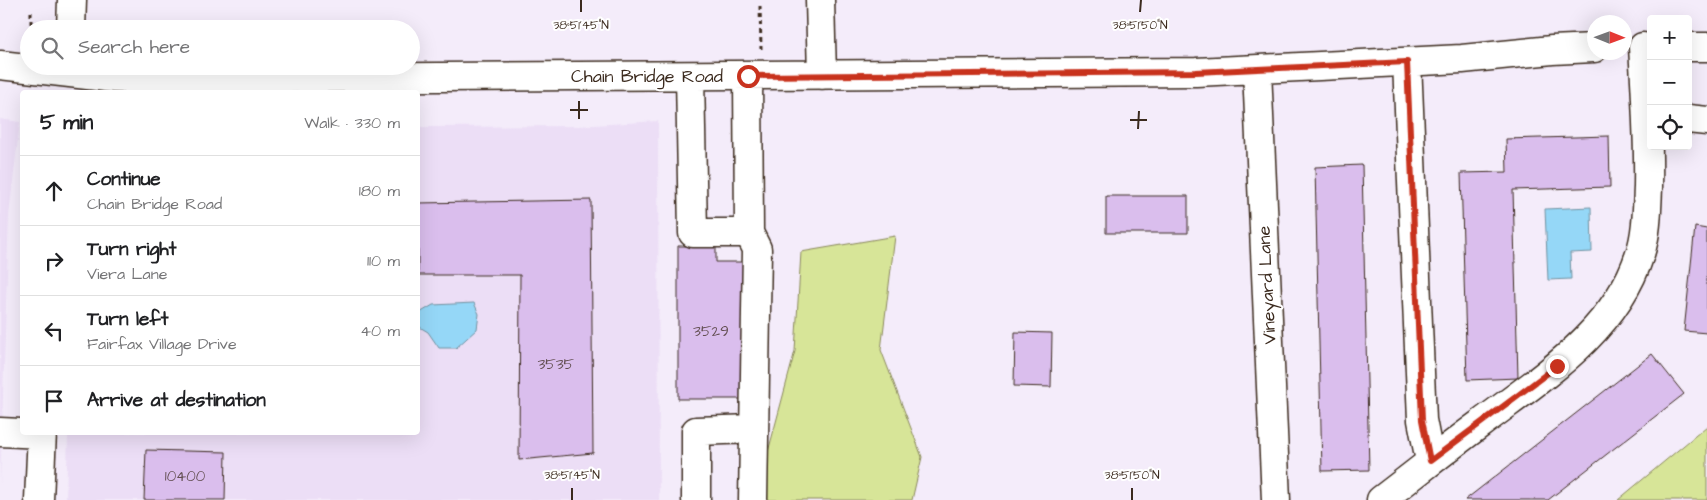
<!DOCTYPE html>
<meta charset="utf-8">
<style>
body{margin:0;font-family:"Architects Daughter",sans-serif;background:#f6f6f6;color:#202124}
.controls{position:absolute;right:15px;top:15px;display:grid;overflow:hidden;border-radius:5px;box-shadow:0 5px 20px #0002}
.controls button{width:45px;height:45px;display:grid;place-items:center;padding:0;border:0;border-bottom:1px solid #e0e0e0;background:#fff;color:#202124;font:25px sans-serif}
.compass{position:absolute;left:1587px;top:15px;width:45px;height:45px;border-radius:50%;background:#fff;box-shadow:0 5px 20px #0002;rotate:91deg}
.stop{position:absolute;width:15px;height:15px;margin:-11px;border:4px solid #c8321e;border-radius:50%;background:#fff}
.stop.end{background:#c8321e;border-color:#fff;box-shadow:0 1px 5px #0008}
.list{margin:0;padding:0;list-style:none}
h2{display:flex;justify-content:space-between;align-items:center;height:65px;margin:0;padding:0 20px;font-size:21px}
h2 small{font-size:16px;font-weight:400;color:#757577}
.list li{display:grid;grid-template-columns:32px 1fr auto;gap:15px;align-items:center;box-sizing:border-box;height:70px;padding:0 20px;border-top:1px solid #e0e0e0}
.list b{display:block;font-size:19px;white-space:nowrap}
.list p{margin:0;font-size:16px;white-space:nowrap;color:#757577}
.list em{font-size:16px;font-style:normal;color:#757577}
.icon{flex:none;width:28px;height:28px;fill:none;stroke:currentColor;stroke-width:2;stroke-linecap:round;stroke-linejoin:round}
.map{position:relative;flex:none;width:1707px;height:500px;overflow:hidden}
.search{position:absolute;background:#fff;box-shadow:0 5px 20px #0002;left:20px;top:20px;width:400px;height:55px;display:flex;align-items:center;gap:12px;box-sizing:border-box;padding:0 18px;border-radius:28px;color:#757577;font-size:19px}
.panel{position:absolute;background:#fff;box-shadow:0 5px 20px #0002;left:20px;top:90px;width:400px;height:345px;border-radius:5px}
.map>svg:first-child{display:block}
</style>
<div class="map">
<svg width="1707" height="500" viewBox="0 0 1707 500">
<rect width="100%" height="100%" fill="#f4ecfa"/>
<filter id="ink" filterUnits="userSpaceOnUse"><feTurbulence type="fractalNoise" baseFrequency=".02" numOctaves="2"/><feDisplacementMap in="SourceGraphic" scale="10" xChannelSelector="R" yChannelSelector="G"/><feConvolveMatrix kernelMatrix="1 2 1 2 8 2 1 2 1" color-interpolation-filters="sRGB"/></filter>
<g filter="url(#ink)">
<path fill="#ecdef6" d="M0,119L20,122L9,215L0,485Z
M658,121L659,500H66L68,433L418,432V127L578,126Z"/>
<path fill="#d7e598" stroke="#89885b" d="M895,236L881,350L922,457L912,500H759L756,497L795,351L801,252Z
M1707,426V500H1618Z"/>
<path fill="#95d7f7" stroke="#7192a0" d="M1591,207L1592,252L1570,253L1571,279L1548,280L1545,209Z
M474,303L479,314L477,329L456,348H439L428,332L418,326V314L433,305Z"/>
<path fill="#dabeed" stroke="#3b2a1e" d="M1609,136L1610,187L1513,190L1518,378L1467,380L1461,173L1507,172L1506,139Z
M1362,165L1369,470L1322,471L1315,167Z
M1106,196H1188V233H1106Z
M591,200L593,453L519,460L520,275H418V203Z
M1695,227L1707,229V333L1684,331Z
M678,246H716V262H744V399H678Z
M1015,332L1052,333L1051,387L1014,386Z
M1652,354L1684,394L1548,500H1465Z
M146,450L226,452L225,500H144Z"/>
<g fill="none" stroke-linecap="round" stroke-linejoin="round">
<defs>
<path id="minor" d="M820,0L822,75
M71,29L72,0
M1688,47H1707
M1407,62L1422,420L1430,461
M0,65L114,78L137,79L1196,72L1462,59L1552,50L1594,48
M1257,70L1276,500
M690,76L693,233H749L748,76
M1688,119L1707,121
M749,233L757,249L753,500
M0,432L42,434
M39,500L42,432
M696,500V431L753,429
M1381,500C1414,475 1446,449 1480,424C1542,377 1615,332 1640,254C1647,233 1647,209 1648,187C1649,140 1646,94 1643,47"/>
</defs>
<use href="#minor" stroke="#3b2a1e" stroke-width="31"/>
<path stroke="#3b2a1e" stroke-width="3" stroke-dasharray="4 4" stroke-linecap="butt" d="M760,6L761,49
M31,12V29"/>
<use href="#minor" stroke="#fff" stroke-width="28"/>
</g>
</g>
<g fill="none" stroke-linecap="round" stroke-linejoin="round" filter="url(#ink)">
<path stroke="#c8321e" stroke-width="6" d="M748,76L1196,72L1407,62L1422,420L1430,461L1557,366"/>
</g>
<path fill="none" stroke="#3b2a1e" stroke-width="2" d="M581,12V0M1140,12L1141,0M570,110H588M579,119V101M1130,120H1147M1138,129L1139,111M572,500V488M1132,500V488"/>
<g text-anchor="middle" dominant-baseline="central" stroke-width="4" stroke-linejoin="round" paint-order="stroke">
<g font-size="15" fill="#634f52">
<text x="711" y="331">3529</text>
<text x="556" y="364">3535</text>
<text x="185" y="476">10400</text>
</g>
<g font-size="18" fill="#3b2a1e" stroke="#fff">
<text x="647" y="76">Chain Bridge Road</text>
<text transform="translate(1267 285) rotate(-93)">Vineyard Lane</text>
</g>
</g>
<g font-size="12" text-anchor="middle" fill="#3b2a1e" stroke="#fff" stroke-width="4" stroke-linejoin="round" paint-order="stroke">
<text x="581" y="29">38°51'45"N</text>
<text x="1140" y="29">38°51'50"N</text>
<text x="572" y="479">38°51'45"N</text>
<text x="1132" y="479">38°51'50"N</text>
</g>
</svg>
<div class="controls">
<button>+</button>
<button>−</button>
<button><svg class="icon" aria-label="locate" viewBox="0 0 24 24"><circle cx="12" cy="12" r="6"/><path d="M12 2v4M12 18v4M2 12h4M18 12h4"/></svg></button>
</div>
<svg class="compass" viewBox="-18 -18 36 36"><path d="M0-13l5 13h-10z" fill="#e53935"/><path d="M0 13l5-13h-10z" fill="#757577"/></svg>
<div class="stop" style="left:748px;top:76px"></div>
<div class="stop end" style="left:1557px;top:366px"></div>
<div class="search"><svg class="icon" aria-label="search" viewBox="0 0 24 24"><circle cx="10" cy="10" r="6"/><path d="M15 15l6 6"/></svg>Search here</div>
<section class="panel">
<h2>5 min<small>Walk · 330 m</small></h2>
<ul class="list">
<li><svg class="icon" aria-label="ahead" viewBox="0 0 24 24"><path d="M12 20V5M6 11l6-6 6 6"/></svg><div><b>Continue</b><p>Chain Bridge Road</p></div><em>180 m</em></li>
<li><svg class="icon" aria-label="right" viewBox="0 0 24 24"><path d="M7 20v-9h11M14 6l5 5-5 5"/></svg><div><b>Turn right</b><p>Viera Lane</p></div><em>110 m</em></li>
<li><svg class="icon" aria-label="left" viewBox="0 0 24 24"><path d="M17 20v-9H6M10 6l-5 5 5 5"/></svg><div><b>Turn left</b><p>Fairfax Village Drive</p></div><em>40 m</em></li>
<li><svg class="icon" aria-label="arrive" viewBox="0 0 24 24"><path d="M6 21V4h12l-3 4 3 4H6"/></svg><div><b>Arrive at destination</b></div></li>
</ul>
</section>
</div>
